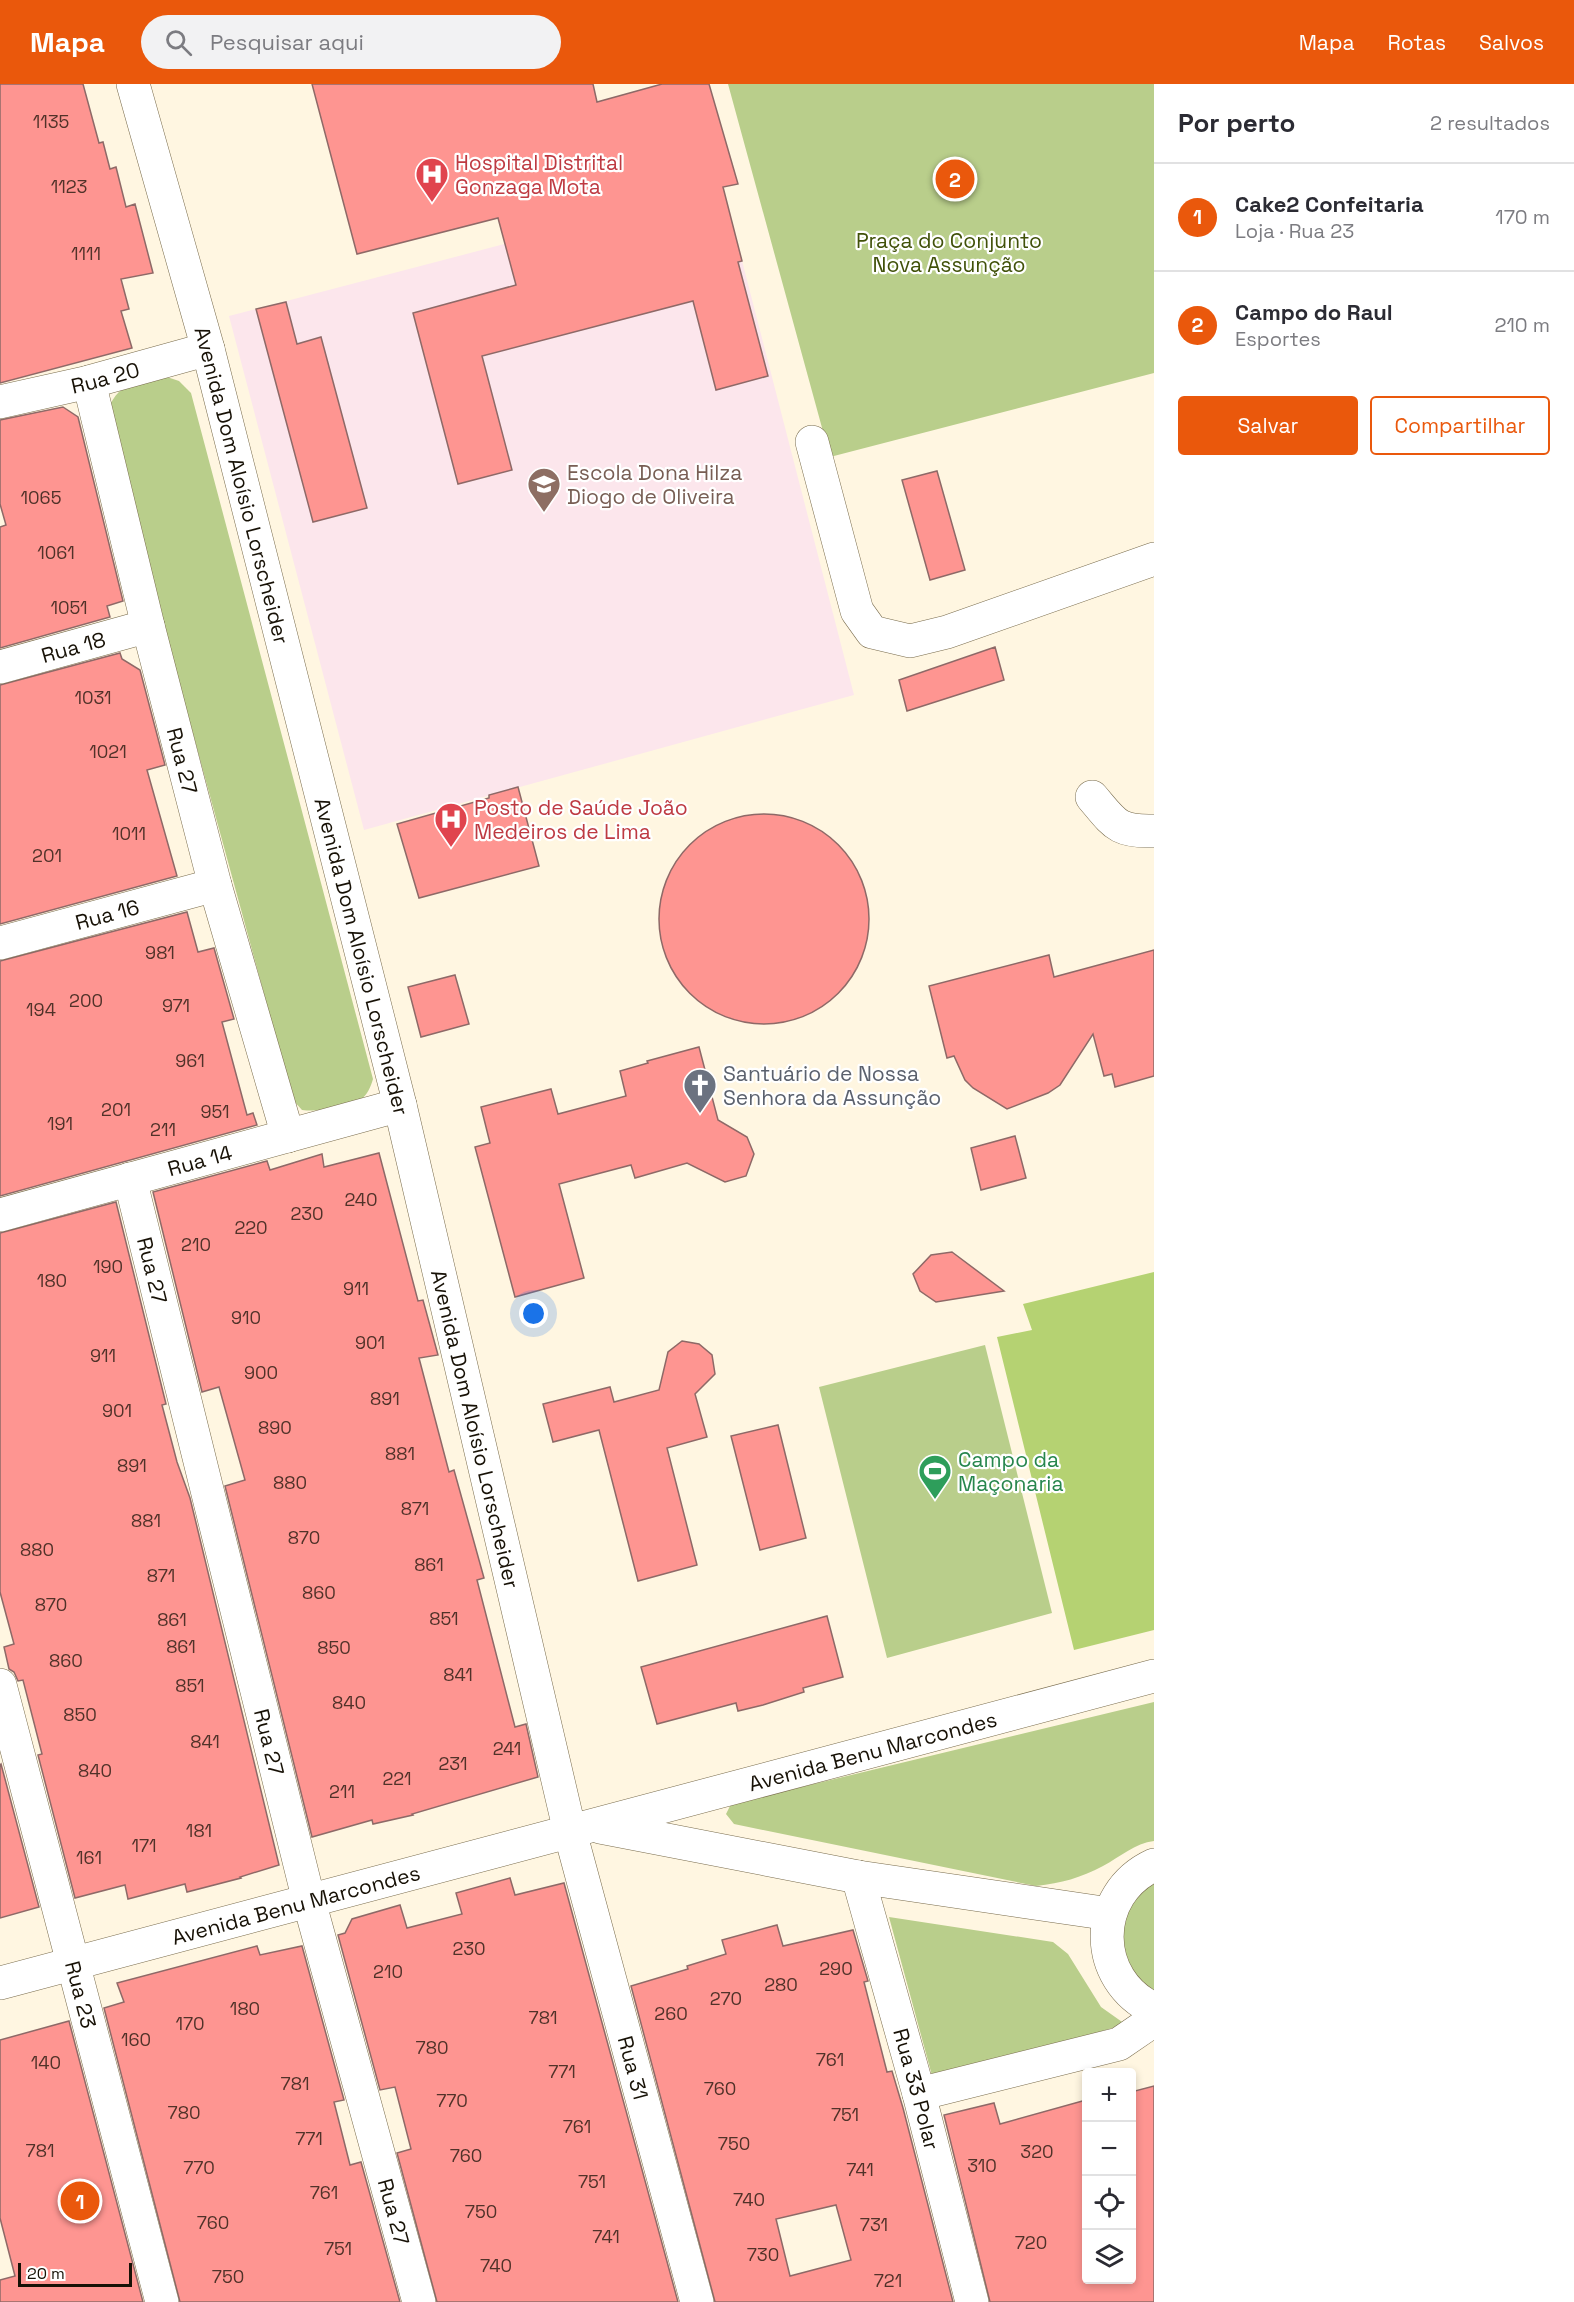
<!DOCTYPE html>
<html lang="pt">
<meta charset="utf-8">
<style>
body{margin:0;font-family:"Space Grotesk",sans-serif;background:#f2f2f3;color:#2b2b33}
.controls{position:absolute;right:18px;bottom:18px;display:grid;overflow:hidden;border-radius:6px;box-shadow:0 3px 9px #0003}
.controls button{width:54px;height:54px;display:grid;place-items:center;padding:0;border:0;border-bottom:2px solid #e1e1e2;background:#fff;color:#2b2b33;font:30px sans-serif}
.scale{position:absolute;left:18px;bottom:15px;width:114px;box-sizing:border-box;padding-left:6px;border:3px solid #171106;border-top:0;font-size:16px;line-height:21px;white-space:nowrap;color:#171106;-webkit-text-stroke:4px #fff;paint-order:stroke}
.you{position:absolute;left:534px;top:1230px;width:21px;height:21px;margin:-15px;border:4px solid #fff;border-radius:50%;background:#1a73e8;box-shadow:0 0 0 9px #1a73e833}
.badge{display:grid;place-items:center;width:39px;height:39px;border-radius:50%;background:#ea580c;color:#fff;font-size:20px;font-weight:700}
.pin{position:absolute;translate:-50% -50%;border:3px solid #fff;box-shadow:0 2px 6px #0006}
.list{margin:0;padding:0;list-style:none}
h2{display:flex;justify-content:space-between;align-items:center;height:78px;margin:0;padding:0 24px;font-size:26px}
h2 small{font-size:20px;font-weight:400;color:#7c7c81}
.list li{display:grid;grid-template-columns:39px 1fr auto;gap:18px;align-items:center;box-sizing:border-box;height:108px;padding:0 24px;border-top:2px solid #e1e1e2}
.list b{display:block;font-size:22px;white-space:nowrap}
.list p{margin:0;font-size:20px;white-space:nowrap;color:#7c7c81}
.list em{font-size:20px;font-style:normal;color:#7c7c81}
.actions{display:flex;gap:12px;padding:18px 24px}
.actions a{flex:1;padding:14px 0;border:2px solid #ea580c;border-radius:6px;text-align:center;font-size:21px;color:#ea580c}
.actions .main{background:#ea580c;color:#fff}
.icon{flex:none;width:33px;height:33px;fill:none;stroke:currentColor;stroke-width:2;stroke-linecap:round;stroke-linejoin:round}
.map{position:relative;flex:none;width:1154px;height:2218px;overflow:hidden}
header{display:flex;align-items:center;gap:36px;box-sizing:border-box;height:84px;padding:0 30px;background:#ea580c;color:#fff}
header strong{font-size:28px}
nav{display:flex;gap:33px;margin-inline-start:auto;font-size:21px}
.search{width:420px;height:54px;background:#f2f2f3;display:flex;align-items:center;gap:15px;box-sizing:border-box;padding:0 21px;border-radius:33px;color:#7c7c81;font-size:22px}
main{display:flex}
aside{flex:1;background:#fff}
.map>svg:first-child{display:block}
</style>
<header>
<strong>Mapa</strong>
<div class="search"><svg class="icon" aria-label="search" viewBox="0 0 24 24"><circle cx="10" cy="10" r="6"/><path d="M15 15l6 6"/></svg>Pesquisar aqui</div>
<nav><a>Mapa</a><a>Rotas</a><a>Salvos</a></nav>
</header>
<main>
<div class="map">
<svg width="1154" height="2218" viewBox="0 0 1154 2218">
<rect width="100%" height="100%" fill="#fff6e1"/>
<path fill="#fce6ec" d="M723,103L854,611L364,746L229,232Z"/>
<path fill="#b9ce8b" d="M728,0H1154V289L830,373Z
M167,293L179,297L191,309L373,995C371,1002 367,1012 360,1016C344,1024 320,1028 302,1026L293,1016L106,331C117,297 136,299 167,293Z
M985,1261L1052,1529L887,1574L819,1303Z
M1154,1618V1757C1135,1759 1120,1773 1103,1782C1080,1794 1062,1799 1036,1802L734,1740L726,1730L731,1720Z
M1154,1795V1908L1137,1895L1126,1876L1121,1856L1131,1815Z
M889,1833L1053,1858L1068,1870L1101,1923L1125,1940L934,1999Z"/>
<path fill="#b5d272" d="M1154,1188V1546L1074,1566L997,1253L1032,1246L1023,1220Z"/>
<path fill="#fe9591" stroke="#8e6967" stroke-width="1.5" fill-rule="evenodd" d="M0,0H83L99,59L103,58L110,85L116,83L126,123L135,120L153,189L121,195L129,225L121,227L132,264L0,299Z
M312,0H593L597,18L662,0H709L738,100L723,103L742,177L738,178L768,292L716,306L693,217L482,272L512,386L458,400L413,229L516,201L498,134L357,170Z
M286,218L297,260L321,253L367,424L313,438L256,225Z
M63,323L78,333L123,517L107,522L110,533L0,564V443L6,441L0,420V336Z
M937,387L965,486L930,496L902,396Z
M995,563L1004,596L907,627L899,596Z
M120,569L122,575L140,586L165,681L147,686L177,792L0,840V601Z
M518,703L539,782L419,814L397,740L489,714V711Z
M659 835a105 105 0 1 1 210 0a105 105 0 1 1-210 0Z
M187,828L198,868L214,864L234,935L222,938L247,1031L253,1029L257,1041L0,1112V877Z
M1154,866V992L1115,1003L1112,990L1104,992L1093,950L1060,1001L1048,1009L1007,1025L973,1004L965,996L954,972L947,974L929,902L1049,871L1054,893Z
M455,891L469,940L421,953L408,903Z
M699,963L718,1036L747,1053L754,1070L746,1092L725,1098L687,1079L635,1094L631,1081L559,1100L584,1194L515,1213L475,1063L490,1059L481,1023L551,1005L558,1030L626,1012L620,987L648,979L647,977Z
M1015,1052L1026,1094L981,1106L971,1064Z
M379,1069L418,1217L423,1216L438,1271L419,1274L449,1388L454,1386L484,1494L477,1496L515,1643L526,1640L538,1693L412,1730L413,1731L373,1740L372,1736L312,1753L225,1402L245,1396L219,1303L202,1308L153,1108L267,1077L270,1086L322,1070L324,1083Z
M116,1118L166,1320L162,1321L177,1378L190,1414L279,1781L240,1793L241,1794L187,1808L185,1800L128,1815L125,1801L75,1814L38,1671L42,1670L23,1596L18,1597L14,1588L9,1585L4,1563L14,1560L0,1508V1149Z
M952,1168L1004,1207L936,1218L920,1207L913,1190L931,1171Z
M682,1257L699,1260L712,1271L715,1290L695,1310L707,1353L667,1364L697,1481L638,1497L599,1346L553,1358L543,1320L610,1303L614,1318L659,1306L668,1268Z
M778,1341L806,1454L760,1466L731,1352Z
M827,1532L843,1593L803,1604L804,1608L763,1621L738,1627L736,1619L657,1640L641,1583Z
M1,1680L39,1823L0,1834V1681Z
M510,1794L515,1811L564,1799L678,2218H437L397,2069L411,2065L395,2003L380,2006L338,1851L345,1849L352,1835L400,1821L407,1844L462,1830L456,1809Z
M777,1841L783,1862L853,1846L868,1897L864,1898L887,1988L892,1987L903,2024L953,2218H715L631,1902L688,1885L687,1882L726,1870L722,1856ZM836,2121L851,2176L790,2192L776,2135Z
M257,1862L260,1871L302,1862L344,2016L334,2018L350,2081L361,2078L400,2218H180L104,1924L124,1918L117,1899Z
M69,1937L143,2218H0V2196L15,2192L0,2134V1956Z
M1154,2002V2218H990L944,2031L994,2019L1000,2040L1086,2016V2196H1131V2008Z"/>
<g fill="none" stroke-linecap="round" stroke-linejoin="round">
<defs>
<g id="minor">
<path id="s1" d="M133,0L208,265L400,1021L570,1748L697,2218"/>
<path id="s2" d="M89,298L148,542L215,801L288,1052"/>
<path id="s3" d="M0,318L89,298L208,265"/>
<path d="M812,358L857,527L872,548L910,557L947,548L1154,475"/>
<path id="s4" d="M0,583L148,542"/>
<path d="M1092,713C1115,740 1117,748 1154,747"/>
<path id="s5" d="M0,859L215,801"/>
<path id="s6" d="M130,1095L309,1817L419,2218"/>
<path id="s7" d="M0,1131L400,1021"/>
<path id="s8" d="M0,1601L162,2218"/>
<path d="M600,1743L858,1793L1110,1830"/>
<path d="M1154,1781C1091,1810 1092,1896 1154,1925"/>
<path id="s9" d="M858,1793L919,2010L972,2218"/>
<path id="s10" d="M0,1899L1154,1592"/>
<path d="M919,2010L1119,1960L1154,1936"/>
</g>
</defs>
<use href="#minor" stroke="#796c4d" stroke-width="34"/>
<use href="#minor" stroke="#fff" stroke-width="33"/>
</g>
<defs>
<symbol id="hospital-pin" viewBox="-11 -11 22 30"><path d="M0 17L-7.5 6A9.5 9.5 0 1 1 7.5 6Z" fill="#e0444e" stroke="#fff"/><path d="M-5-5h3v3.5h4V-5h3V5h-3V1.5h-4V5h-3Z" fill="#fff"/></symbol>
<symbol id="school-pin" viewBox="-11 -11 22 30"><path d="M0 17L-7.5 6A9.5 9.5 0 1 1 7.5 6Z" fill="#8d6e63" stroke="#fff"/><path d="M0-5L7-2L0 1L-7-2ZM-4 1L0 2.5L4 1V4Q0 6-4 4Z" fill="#fff"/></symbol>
<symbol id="church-pin" viewBox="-11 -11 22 30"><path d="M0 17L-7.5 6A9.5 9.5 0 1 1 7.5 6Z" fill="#6b7280" stroke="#fff"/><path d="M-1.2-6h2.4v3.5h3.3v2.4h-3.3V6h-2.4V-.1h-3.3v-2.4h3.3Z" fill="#fff"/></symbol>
<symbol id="stadium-pin" viewBox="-11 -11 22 30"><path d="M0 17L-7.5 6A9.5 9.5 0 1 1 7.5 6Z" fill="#2e9e5b" stroke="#fff"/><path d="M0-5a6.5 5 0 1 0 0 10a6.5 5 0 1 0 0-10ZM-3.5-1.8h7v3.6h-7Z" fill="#fff"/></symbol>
</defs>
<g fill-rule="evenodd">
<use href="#hospital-pin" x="413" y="71" width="38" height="52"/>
<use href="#school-pin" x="525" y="381" width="38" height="52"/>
<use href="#hospital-pin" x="432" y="716" width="38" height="52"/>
<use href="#church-pin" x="681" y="982" width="38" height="52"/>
<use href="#stadium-pin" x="916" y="1368" width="38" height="52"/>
</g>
<g text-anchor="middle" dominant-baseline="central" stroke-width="4.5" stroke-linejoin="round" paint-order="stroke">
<g font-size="18" fill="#513229">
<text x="51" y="37">1135</text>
<text x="69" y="102">1123</text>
<text x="86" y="169">1111</text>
<text x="41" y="413">1065</text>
<text x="56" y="468">1061</text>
<text x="69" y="523">1051</text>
<text x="93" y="613">1031</text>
<text x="108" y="667">1021</text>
<text x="129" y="749">1011</text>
<text x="47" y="771">201</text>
<text x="160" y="868">981</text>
<text x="86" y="916">200</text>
<text x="176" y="921">971</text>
<text x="41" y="925">194</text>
<text x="190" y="976">961</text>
<text x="116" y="1025">201</text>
<text x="215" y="1027">951</text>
<text x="60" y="1039">191</text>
<text x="163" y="1045">211</text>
<text x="361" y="1115">240</text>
<text x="307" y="1129">230</text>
<text x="251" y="1143">220</text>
<text x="196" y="1160">210</text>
<text x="108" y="1182">190</text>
<text x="52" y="1196">180</text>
<text x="356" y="1204">911</text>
<text x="246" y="1233">910</text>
<text x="370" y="1258">901</text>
<text x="103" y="1271">911</text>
<text x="261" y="1288">900</text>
<text x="385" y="1314">891</text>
<text x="117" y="1326">901</text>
<text x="275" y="1343">890</text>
<text x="400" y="1369">881</text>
<text x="132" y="1381">891</text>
<text x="290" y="1398">880</text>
<text x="415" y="1424">871</text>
<text x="146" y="1436">881</text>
<text x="304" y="1453">870</text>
<text x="37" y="1465">880</text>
<text x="429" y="1480">861</text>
<text x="161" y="1491">871</text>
<text x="319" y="1508">860</text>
<text x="51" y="1520">870</text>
<text x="444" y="1534">851</text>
<text x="172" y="1535">861</text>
<text x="181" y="1562">861</text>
<text x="334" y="1563">850</text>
<text x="66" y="1576">860</text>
<text x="458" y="1590">841</text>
<text x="190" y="1601">851</text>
<text x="349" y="1618">840</text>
<text x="80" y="1630">850</text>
<text x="205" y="1657">841</text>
<text x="507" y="1664">241</text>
<text x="453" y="1679">231</text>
<text x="95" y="1686">840</text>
<text x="397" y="1694">221</text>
<text x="342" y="1707">211</text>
<text x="199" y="1746">181</text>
<text x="144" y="1761">171</text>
<text x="89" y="1773">161</text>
<text x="469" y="1864">230</text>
<text x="836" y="1884">290</text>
<text x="388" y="1887">210</text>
<text x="781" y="1900">280</text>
<text x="726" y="1914">270</text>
<text x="245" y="1924">180</text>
<text x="671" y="1929">260</text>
<text x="543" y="1933">781</text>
<text x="190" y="1939">170</text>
<text x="136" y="1955">160</text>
<text x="432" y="1963">780</text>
<text x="830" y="1975">761</text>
<text x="46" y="1978">140</text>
<text x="562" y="1987">771</text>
<text x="295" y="1999">781</text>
<text x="720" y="2004">760</text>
<text x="452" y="2016">770</text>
<text x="184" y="2028">780</text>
<text x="845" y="2030">751</text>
<text x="577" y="2042">761</text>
<text x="309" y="2054">771</text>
<text x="734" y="2059">750</text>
<text x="40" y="2066">781</text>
<text x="1037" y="2067">320</text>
<text x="466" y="2071">760</text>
<text x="982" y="2081">310</text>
<text x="199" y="2083">770</text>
<text x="860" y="2085">741</text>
<text x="592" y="2097">751</text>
<text x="324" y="2108">761</text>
<text x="749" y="2115">740</text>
<text x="481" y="2127">750</text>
<text x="213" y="2138">760</text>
<text x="874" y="2140">731</text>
<text x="606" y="2152">741</text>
<text x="1031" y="2158">720</text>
<text x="338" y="2164">751</text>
<text x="763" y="2170">730</text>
<text x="496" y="2181">740</text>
<text x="228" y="2192">750</text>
<text x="888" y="2196">721</text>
</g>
<g font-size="21" fill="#be3a42" stroke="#fff" text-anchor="start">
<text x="455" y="78">Hospital Distrital<tspan x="455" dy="24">Gonzaga Mota</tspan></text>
<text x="474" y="723">Posto de Saúde João<tspan x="474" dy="24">Medeiros de Lima</tspan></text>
</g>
<g font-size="21" fill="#405109" stroke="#fff">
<text x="949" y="156">Praça do Conjunto<tspan x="949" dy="24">Nova Assunção</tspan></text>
</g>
<g font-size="21" fill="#171106" stroke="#fff">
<text stroke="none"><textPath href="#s3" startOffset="108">Rua 20</textPath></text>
<text stroke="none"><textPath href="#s1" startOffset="416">Avenida Dom Aloísio Lorscheider</textPath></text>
<text stroke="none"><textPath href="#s4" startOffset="76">Rua 18</textPath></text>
<text stroke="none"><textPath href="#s2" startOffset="390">Rua 27</textPath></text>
<text stroke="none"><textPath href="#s5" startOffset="111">Rua 16</textPath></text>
<text stroke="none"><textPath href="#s1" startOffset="902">Avenida Dom Aloísio Lorscheider</textPath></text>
<text stroke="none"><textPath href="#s7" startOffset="207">Rua 14</textPath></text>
<text stroke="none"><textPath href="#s6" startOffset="94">Rua 27</textPath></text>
<text stroke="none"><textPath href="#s1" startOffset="1388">Avenida Dom Aloísio Lorscheider</textPath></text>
<text stroke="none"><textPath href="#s6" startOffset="580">Rua 27</textPath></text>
<text stroke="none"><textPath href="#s10" startOffset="903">Avenida Benu Marcondes</textPath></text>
<text stroke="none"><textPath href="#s10" startOffset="306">Avenida Benu Marcondes</textPath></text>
<text stroke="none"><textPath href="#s8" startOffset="320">Rua 23</textPath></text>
<text stroke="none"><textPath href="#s1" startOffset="2046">Rua 31</textPath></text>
<text stroke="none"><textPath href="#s9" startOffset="220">Rua 33 Polar</textPath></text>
<text stroke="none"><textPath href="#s6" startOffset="1066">Rua 27</textPath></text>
</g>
<g font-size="21" fill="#785e54" stroke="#fff" text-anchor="start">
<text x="567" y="388">Escola Dona Hilza<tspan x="567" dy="24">Diogo de Oliveira</tspan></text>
</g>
<g font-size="21" fill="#5b616d" stroke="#fff" text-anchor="start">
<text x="723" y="989">Santuário de Nossa<tspan x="723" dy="24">Senhora da Assunção</tspan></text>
</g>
<g font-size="21" fill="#27864d" stroke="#fff" text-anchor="start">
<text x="958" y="1375">Campo da<tspan x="958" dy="24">Maçonaria</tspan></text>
</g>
</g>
</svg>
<div class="controls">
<button>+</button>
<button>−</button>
<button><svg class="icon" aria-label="locate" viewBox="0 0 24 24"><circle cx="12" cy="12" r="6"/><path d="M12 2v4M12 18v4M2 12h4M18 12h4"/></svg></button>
<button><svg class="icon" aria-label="layers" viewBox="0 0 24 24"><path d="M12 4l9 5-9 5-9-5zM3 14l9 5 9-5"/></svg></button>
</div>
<div class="scale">20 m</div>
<div class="you"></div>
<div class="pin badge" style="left:80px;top:2117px">1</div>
<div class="pin badge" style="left:955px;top:95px">2</div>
</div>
<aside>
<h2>Por perto<small>2 resultados</small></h2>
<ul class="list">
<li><span class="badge">1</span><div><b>Cake2 Confeitaria</b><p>Loja · Rua 23</p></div><em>170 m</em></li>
<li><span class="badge">2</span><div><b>Campo do Raul</b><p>Esportes</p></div><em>210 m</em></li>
</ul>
<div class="actions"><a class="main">Salvar</a><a>Compartilhar</a></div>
</aside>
</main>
